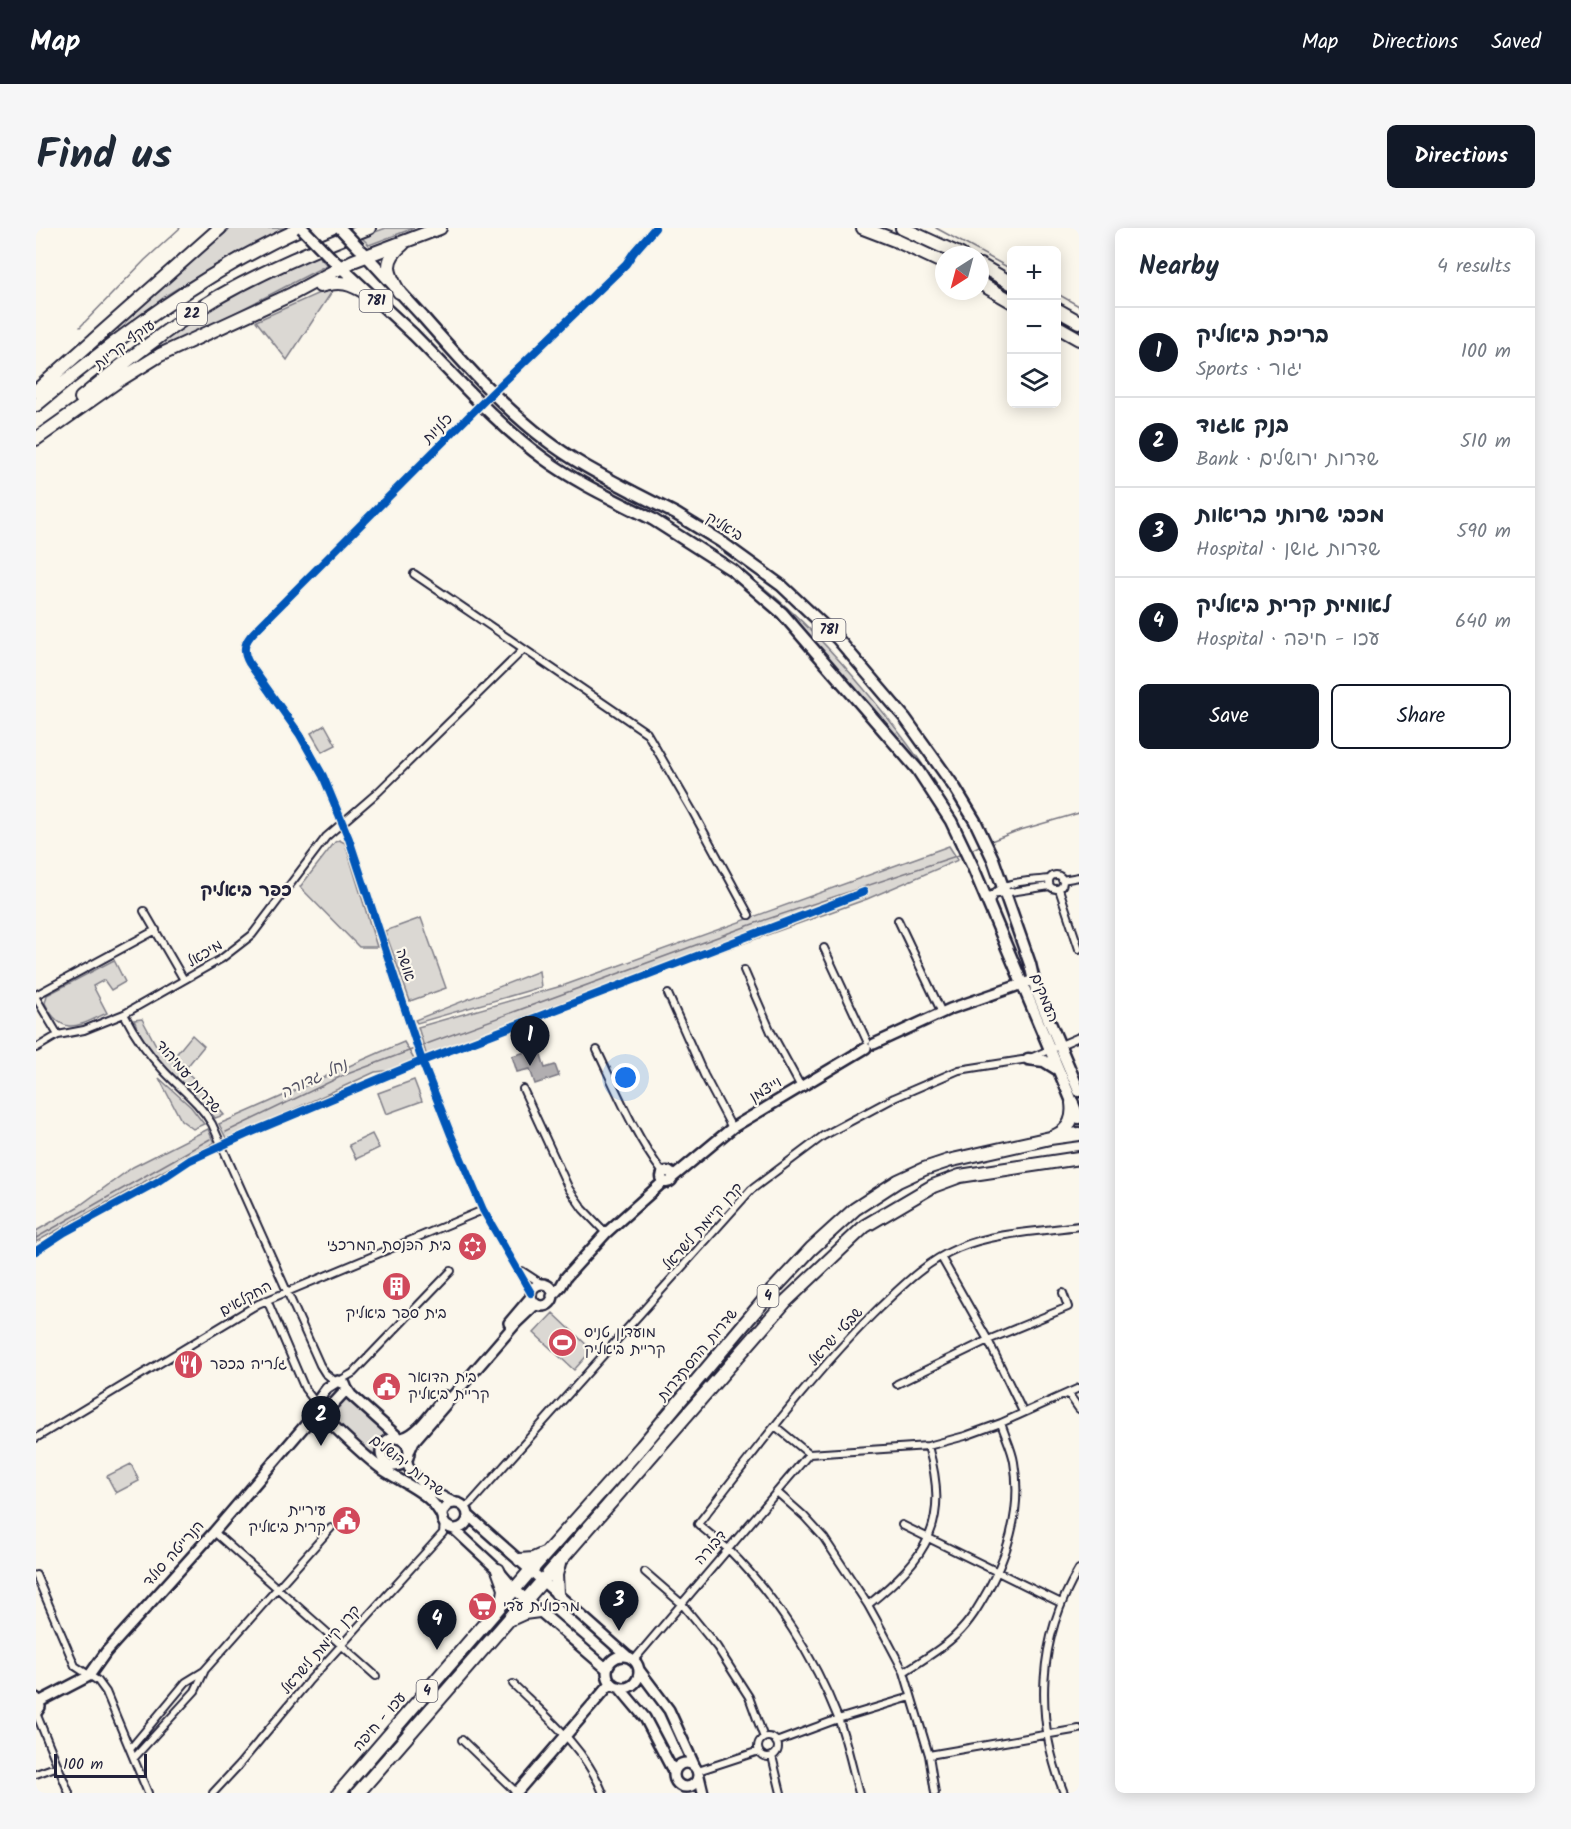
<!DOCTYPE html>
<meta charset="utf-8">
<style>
body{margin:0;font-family:Kalam,"Playpen Sans Hebrew",sans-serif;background:#f6f6f7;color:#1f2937}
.controls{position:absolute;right:18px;top:18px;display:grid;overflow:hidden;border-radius:9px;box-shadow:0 3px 15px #0003}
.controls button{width:54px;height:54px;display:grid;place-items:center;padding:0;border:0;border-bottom:2px solid #e0e1e3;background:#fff;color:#1f2937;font:30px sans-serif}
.compass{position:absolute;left:899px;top:18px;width:54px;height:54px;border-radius:50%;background:#fff;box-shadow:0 3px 15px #0003;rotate:216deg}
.scale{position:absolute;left:18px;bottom:15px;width:93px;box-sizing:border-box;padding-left:6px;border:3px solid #22223b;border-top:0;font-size:16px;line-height:21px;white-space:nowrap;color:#22223b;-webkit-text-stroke:4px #fbf7ec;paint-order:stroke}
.you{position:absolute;left:590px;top:850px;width:21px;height:21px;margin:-15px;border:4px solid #fff;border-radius:50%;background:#1a73e8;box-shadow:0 0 0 9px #1a73e833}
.badge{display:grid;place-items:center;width:39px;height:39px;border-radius:50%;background:#111827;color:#fff;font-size:20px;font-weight:700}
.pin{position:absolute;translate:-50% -50px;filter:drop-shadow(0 2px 3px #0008)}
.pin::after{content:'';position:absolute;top:32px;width:21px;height:18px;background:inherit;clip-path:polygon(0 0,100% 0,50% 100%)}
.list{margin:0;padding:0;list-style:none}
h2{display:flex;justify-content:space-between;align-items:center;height:78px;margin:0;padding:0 24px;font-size:26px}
h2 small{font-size:20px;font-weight:400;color:#747a83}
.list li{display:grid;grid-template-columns:39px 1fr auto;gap:18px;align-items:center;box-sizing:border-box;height:90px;padding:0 24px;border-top:2px solid #e0e1e3}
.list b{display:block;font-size:22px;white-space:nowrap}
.list p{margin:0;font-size:20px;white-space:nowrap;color:#747a83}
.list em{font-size:20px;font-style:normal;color:#747a83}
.actions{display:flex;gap:12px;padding:18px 24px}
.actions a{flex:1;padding:14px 0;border:2px solid #111827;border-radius:9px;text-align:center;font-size:21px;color:#111827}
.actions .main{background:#111827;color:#fff}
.icon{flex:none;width:33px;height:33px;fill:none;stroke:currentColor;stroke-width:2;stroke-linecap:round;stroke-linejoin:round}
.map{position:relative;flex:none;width:1043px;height:1565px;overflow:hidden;border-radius:9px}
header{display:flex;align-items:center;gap:36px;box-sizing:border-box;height:84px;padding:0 30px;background:#111827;color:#fff}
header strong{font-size:28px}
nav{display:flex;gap:33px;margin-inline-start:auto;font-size:21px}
.intro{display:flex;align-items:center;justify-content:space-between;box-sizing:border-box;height:144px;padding:0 36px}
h1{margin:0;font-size:42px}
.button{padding:15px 27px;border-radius:9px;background:#111827;color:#fff;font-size:21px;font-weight:700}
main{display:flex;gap:36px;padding:0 36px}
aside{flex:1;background:#fff;border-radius:9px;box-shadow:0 3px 15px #0003}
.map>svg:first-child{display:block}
</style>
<header>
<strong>Map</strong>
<nav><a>Map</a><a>Directions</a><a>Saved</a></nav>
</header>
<div class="intro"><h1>Find us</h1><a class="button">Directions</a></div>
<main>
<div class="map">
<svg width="1043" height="1565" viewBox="0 0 1043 1565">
<rect width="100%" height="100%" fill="#fbf7ec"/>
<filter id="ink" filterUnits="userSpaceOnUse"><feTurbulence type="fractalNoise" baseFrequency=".0167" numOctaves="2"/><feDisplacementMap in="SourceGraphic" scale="12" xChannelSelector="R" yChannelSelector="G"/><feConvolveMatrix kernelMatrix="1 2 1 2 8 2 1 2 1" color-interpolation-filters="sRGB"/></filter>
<g filter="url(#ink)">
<path fill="#dbd8d3" stroke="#7e7d87" stroke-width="1.5" d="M195,0H249L190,31L132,66L85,103L80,99Z
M350,0H378L333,17L325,9Z
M281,27L291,37L112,130L108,126L185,75L223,53Z
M292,61L297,62L251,132L220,93Z
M714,349C752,377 785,411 816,447C848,484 878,521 904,563L865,516L741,374Z
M289,497L300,517L286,524L275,505Z
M303,612L309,615L341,719H323L264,659L299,614Z
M913,618L922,632L831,671L391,829L382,799L529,757Z
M385,690L410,760L374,773L349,703Z
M78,732L89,754L75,762L68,752L57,758L71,785C42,798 26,810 9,775L11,767Z
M503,743L505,759L381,795L379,792Z
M106,791L121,819L156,849L188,887L179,890C153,855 114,835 98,792Z
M156,807L168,818L150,840L138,829Z
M368,814L379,833L358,842L339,844L191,912L183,896C245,870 306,840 368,814Z
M123,850L155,879L168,896L157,901L145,892Z
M378,852L386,873L350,886L342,865Z
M172,901L178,915L0,1014V1003L43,978L97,939Z
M336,906L343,920L320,931L313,917Z
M517,1085L556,1122L538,1142L498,1105Z
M311,1165L355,1208L345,1217L341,1226L330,1222L290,1187Z
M95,1236L103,1253L80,1265L71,1248Z"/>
<path fill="#b1aeb0" stroke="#787681" stroke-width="1.5" d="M503,820L509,840L519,837L523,848L499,856L494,841L481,844L476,828Z"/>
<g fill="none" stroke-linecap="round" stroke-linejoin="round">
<path stroke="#787681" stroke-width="1.5" d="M900,0L975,41
M1020,65L1043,78
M44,99L109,32L144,0
M955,613L981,603L1043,585
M933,623L945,617
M385,818L717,696L926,626
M190,904L306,848L381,820
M0,1010L174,911"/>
<defs>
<path id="street" d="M378,346L611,505L657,584L713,687
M1013 654a7 7 0 1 1 14 0a7 7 0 1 1-14 0Z
M1026,652L1043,649
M1023,661L1043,721
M955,667L1014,658
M954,677C956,651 994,654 1013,651
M108,683L148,752
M862,692L906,785
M788,720L831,813
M708,742L735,804L765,859
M632,766L668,847L696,900
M0,767L120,702
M0,770L22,807
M88,786C99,808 112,826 129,844C145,861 164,875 176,896L284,1137L289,1145L300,1154
M0,820L22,807L48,802L88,786L185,731L216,707L290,609L342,564L488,421
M561,822C581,864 599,908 627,945
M487,861L533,961L547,981L570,1005
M905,1029L952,1112L987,1184
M486,1043L506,1056
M495,1065L447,982L415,907L386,833L313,611L287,548L264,507L213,435C206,423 208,414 218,404L453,168L590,36L598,24L619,0
M231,1072L269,1161L280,1175
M303,1153L317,1145L415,1043
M861,1156L952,1112L1032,1079L1027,1065
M1032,1165L1043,1181
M739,1198L773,1226L892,1218L929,1208L965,1195L1043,1160
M0,1210L222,1076L447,982
M742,1265L768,1288L788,1310L832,1377L848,1406L868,1444L893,1527L899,1565
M429,1280L435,1275L715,962L787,908L858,870L923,842L992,831L1043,809
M866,1297L1025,1375
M178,1304L340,1448
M609,1344L646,1376L681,1419L713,1469L728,1510
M0,1347L39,1438L62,1453L70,1464L112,1565
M832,1377C892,1328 914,1296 892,1218
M598,1432L773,1226
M868,1444C886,1432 905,1422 920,1407C934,1394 943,1378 952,1362C974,1322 986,1280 978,1234C976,1221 969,1208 965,1195
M477,1456C511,1489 549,1520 567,1565
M0,1485L33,1565
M722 1519a10 10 0 1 1 20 0a10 10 0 1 1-20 0Z
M426,1512L481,1565
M740,1514L802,1491L875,1469
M95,1520L150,1454L168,1443L295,1300
M893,1527L1043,1501
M736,1528L745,1565
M98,1530L159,1463L168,1444
M662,1543L723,1523
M0,1546L22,1538
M177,1565L203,1537L272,1454L407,1305L408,1294
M823,1565C816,1540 811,1514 802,1490C778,1429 740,1369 693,1322C683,1313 672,1305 662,1296C720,1222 776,1146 843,1080C867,1057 891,1033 922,1020C956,1005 1006,1003 1043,998
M1028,1565C998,1490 1001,1411 1043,1341"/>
<path id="secondary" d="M838,816L914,781L998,752
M625.5 949a5.5 5.5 0 1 1 11 0a5.5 5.5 0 1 1-11 0Z
M636,950L696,900L830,820
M495 1067a11 11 0 1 1 22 0a11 11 0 1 1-22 0Z
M516,1068L525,1058L530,1049L570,1005L628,953
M473,1095L495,1069
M302,1153L309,1156L311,1161L286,1188L282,1182L280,1175L291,1160Z
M311,1161L315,1167L363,1210
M286,1188C306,1205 325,1226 346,1241C368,1256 397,1265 407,1291
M345 1224a14 14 0 1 1 28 0a14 14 0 1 1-28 0Z
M366,1210C383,1206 397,1182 409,1168
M374,1222L378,1213L480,1095L500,1076
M371,1230C369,1248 405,1270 420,1275
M406 1288a13 13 0 1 1 26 0a13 13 0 1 1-26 0Z
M432,1287L591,1428
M418,1301L462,1342L478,1361L571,1441
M571 1444a16 16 0 1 1 32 0a16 16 0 1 1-32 0Z
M603,1442L633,1482L659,1539
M583,1459L609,1490L638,1545
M0,1470L3,1474L4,1479L0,1485
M3,1474L53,1448L70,1424L178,1304L272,1194L285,1186
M638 1547a12 12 0 1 1 24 0a12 12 0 1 1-24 0Z
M663,1548L667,1565
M480,1565L575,1455"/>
<path id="primary" d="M326,23L387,89
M294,29L377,106
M597,264L640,286L684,313L746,358L801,410L869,490L919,560L939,593L957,631L994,736L1000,762L1043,863
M616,291L696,342L746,385L881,541L915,593L936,637L1043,890
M992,831L1008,833L1021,841"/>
<path id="highway" d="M827,0L861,13L908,35
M866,0L925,27
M944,37L975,55
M944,55L975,73
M284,58C305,52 314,55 332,66
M363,64C351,44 347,32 367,16
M1020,81L1043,94
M1020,98L1043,111
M0,163L184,0
M45,170C89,134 134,98 182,69C231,41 281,20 333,0
M0,177C83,109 167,44 266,0
M0,211L82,153L124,127L254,67L317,33L404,0
M1019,908C1034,901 1038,890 1036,875
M484,1332L497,1331L508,1326
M462,1342L469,1361L467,1375
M521,1365L520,1347L523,1336
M477,1390L488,1385L503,1383
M303,1565L495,1342L606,1218L735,1064L775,1021L819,981L862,953L888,941L912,933L1014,910L1043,906
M322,1565L749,1074L829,998L897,958L924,948L1043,930"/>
</defs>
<use href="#street" stroke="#22223b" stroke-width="10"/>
<use href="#secondary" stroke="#22223b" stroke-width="14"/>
<use href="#primary" stroke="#22223b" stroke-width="15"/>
<use href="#highway" stroke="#22223b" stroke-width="16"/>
<use href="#street" stroke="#fbf7ec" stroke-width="6"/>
<use href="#secondary" stroke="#fbf7ec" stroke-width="9"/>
<use href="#primary" stroke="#fbf7ec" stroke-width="10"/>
<use href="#highway" stroke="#fbf7ec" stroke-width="12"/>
<defs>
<path id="primary-bridge" d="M266,0L294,29
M304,0L323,20
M387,89C425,132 464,177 510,212C537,233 567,248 597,264
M377,106C419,148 459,195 507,230C541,255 579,272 616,291"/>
</defs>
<use href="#primary-bridge" stroke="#22223b" stroke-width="15" stroke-linecap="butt"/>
<use href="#primary-bridge" stroke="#fbf7ec" stroke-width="10"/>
<defs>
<path id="cycleway" d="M0,1023L29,1004L121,954L154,932L209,907L386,833L828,664
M495,1065L447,982L415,907L386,833L313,611L287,548L264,507L213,435C206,423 208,414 218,404L453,168L590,36L598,24L619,0"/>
</defs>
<use href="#cycleway" stroke="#fbf7ec" stroke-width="11"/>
<use href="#cycleway" stroke="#0057b8" stroke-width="8"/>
</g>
</g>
<defs>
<symbol id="synagogue-disc" viewBox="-11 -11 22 22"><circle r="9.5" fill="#d1495b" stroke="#fbf7ec"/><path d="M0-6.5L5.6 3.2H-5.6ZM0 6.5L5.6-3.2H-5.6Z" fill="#fff"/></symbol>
<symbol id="building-disc" viewBox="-11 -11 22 22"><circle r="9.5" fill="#d1495b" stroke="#fbf7ec"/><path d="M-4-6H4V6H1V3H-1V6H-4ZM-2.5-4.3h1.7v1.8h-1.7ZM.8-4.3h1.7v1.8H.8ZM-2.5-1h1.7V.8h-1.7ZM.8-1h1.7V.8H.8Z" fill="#fff"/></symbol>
<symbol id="stadium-disc" viewBox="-11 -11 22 22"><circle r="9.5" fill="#d1495b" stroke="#fbf7ec"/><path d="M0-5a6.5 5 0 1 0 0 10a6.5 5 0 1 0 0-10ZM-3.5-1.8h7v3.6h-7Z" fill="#fff"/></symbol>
<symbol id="restaurant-disc" viewBox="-11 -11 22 22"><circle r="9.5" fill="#d1495b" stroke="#fbf7ec"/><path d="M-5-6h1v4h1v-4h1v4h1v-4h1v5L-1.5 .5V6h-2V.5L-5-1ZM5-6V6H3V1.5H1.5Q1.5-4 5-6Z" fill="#fff"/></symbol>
<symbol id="civic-disc" viewBox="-11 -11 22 22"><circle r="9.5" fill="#d1495b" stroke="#fbf7ec"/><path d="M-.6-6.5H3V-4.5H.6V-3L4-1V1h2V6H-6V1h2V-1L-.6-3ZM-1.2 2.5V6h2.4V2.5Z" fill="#fff"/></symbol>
<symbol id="supermarket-disc" viewBox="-11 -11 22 22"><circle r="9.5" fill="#d1495b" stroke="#fbf7ec"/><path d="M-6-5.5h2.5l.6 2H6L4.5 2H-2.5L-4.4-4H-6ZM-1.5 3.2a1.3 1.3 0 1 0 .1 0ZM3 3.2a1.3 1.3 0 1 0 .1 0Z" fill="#fff"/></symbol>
</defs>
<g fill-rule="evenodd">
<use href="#synagogue-disc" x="420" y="1002" width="33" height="33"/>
<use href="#building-disc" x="344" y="1042" width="33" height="33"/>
<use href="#stadium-disc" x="510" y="1098" width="33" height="33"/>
<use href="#restaurant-disc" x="136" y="1120" width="33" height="33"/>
<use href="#civic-disc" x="334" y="1142" width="33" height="33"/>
<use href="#civic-disc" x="294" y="1276" width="33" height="33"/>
<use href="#supermarket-disc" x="430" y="1362" width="33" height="33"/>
</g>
<g text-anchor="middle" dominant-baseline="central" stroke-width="4.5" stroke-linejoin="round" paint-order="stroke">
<g fill="#fbf7ec" stroke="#636270" stroke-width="1.5">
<rect x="323.5" y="62" width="33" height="22" rx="4.5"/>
<rect x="141" y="75" width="30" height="22" rx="4.5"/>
<rect x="776.5" y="391" width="33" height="22" rx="4.5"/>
<rect x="721.5" y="1057" width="21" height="22" rx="4.5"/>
<rect x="380.5" y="1452" width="21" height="22" rx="4.5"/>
</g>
<g font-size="14" font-weight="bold" fill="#22223b">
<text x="340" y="73">781</text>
<text x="156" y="86">22</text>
<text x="793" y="402">781</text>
<text x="732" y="1068">4</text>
<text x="391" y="1463">4</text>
</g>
<g font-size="15" fill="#22223b" stroke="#fbf7ec">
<text transform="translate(89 117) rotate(-37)">עוקף קריות</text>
<text transform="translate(402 201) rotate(-45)">כלניות</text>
<text transform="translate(688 299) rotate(32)">ביאליק</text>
<text transform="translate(169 726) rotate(-31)">מיכאל</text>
<text transform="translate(369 737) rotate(72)">אושה</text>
<text transform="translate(1008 770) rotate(68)">העמקים</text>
<text transform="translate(152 849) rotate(49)">שדרות עמיהוד</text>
<text transform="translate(730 862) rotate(-31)">וייצמן</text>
<text transform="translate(667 999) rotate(-48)">קרן קיימת לישראל</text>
<text transform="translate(210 1071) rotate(-29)">החקלאים</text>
<text transform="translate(800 1109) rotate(-48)">שבטי ישראל</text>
<text transform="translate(662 1127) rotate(-50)">שדרות ההסתדרות</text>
<text transform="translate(371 1238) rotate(38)">שדרות ירושלים</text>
<text transform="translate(675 1320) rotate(-49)">דבורה</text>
<text transform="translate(138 1326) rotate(-48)">הנרייטה סולד</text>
<text transform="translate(285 1422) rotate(-49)">קרן קיימת לישראל</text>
<text transform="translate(344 1494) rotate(-49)">עכו - חיפה</text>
</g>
<g font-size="15" fill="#22223b" stroke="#fbf7ec" text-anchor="start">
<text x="415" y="1018" text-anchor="end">בית הכנסת המרכזי</text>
<text x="360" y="1086" text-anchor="middle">בית ספר ביאליק</text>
<text x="548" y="1105">מועדון טניס<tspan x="548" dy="17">קריית ביאליק</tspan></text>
<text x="174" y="1137">גלריה בכפר</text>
<text x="372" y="1150">בית הדואר<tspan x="372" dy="17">קריית ביאליק</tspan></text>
<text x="290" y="1283" text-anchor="end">עיריית<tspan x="290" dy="17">קרית ביאליק</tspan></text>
<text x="467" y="1379">מרכולית עדי</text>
</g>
<g font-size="16" font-style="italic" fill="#545364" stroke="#fbf7ec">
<text transform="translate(278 851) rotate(-25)">נחל גדורה</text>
</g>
<g font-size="18" font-weight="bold" fill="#22223b" stroke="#fbf7ec">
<text x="210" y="663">כפר ביאליק</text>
</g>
</g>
</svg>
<div class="controls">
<button>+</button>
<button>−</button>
<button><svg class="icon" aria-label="layers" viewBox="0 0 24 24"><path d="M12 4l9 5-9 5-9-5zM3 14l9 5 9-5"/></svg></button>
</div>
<svg class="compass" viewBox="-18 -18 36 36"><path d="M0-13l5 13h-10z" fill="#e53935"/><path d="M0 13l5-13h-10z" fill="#747a83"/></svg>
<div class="scale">100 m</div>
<div class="you"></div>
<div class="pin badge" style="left:494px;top:838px">1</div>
<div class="pin badge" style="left:285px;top:1218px">2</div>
<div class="pin badge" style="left:583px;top:1403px">3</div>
<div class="pin badge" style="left:401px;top:1422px">4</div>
</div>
<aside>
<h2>Nearby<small>4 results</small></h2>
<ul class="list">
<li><span class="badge">1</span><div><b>בריכת ביאליק</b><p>Sports · יגור</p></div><em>100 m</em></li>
<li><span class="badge">2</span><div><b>בנק אגוד</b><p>Bank · שדרות ירושלים</p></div><em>510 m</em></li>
<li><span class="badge">3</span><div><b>מכבי שרותי בריאות</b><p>Hospital · שדרות גושן</p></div><em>590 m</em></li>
<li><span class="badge">4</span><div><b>לאומית קרית ביאליק</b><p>Hospital · עכו - חיפה</p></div><em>640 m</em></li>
</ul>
<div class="actions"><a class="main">Save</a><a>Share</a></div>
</aside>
</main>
